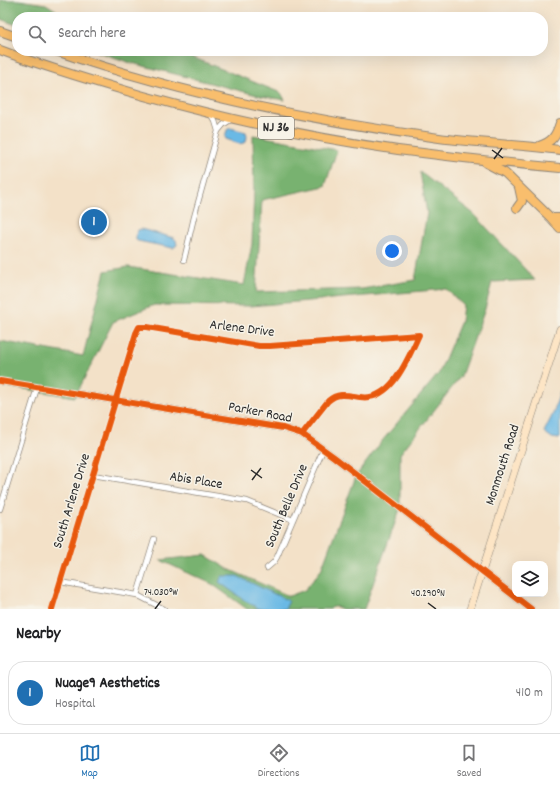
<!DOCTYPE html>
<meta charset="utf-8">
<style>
body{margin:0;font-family:Dekko,sans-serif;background:#f6f6f6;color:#202124}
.controls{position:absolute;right:12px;bottom:12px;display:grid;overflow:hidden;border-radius:8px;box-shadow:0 4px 16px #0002}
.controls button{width:36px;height:36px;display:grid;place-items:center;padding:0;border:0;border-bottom:1px solid #e0e0e0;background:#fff;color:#202124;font:20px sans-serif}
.you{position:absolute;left:392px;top:251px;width:14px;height:14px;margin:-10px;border:3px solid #fff;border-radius:50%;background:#1a73e8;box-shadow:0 0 0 6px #1a73e833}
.badge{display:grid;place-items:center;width:26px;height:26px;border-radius:50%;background:#1f6fb2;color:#fff;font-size:13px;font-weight:700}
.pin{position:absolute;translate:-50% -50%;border:2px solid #fff;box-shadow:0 1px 4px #0006}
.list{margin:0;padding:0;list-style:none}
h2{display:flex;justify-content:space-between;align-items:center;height:52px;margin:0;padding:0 16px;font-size:17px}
h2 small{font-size:13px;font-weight:400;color:#757577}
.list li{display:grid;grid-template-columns:26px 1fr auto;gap:12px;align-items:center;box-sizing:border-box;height:64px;margin:0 8px 8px;padding:0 8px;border:1px solid #e0e0e0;border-radius:16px}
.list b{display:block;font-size:15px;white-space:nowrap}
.list p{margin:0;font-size:13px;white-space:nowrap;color:#757577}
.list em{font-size:13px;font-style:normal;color:#757577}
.icon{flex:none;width:22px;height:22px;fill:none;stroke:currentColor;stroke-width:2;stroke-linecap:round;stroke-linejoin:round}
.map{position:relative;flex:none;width:560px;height:609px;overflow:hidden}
.search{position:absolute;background:#fff;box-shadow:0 4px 16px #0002;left:12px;right:12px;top:12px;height:44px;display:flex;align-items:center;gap:10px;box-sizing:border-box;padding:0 14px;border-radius:16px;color:#757577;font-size:15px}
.sheet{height:124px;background:#fff}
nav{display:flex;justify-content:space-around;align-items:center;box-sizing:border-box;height:56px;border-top:1px solid #e0e0e0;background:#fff;font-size:11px;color:#757577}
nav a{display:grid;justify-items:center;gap:2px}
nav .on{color:#1f6fb2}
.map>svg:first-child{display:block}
</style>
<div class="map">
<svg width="560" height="609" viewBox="0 0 560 609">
<rect width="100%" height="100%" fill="#f7f3e8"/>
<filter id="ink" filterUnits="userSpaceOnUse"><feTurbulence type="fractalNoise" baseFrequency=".025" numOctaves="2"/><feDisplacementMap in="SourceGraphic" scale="8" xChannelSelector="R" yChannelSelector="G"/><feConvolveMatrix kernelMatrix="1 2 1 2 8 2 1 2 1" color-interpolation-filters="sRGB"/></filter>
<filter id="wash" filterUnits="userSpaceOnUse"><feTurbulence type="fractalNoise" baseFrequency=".012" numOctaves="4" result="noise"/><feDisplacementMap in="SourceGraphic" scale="16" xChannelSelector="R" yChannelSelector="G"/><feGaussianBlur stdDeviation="0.9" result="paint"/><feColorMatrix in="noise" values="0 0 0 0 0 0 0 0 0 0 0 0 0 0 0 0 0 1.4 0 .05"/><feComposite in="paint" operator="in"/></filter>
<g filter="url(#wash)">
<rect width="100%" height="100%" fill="#f3e1c8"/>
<path fill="#78b270" stroke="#526e4e" d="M0,0H18L46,4L67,17H17V25L0,19Z
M95,51H172L182,53L281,93L285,100L261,96L128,62Z
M253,135L337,150L325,186L262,200L256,292L362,289L415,280L427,213L420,172L474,214L535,280L492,282L485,309L461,376L400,454V509L364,609H343L334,606L330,609H247L212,584L160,560L205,555L228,569L289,596L305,590L321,570L356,476L382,441L439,373L461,321L463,305L446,289L251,306L154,305L113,322L75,397L0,385V341L83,356L105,271L128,267L244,285L252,244L254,189Z"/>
<path fill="#6ab9e5" stroke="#4a7288" d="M230,128L246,132L247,136L246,142L240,144L226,139L225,137L227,130Z
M141,229L174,238L176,240L177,245L173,248L138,241L136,240V234L138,230Z
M560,392V438L559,439L552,438L544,432L553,414Z
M222,576H237L289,601L285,609H260L247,602L219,582Z"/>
</g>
<g filter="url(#ink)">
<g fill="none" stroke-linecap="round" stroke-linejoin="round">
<defs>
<path id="minor" d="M210,114L215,121L218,131
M184,260L194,217L218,131L223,125L232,119
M93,475L247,501L293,520
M0,509L37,388
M267,568L274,562L277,557L323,450
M60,582L137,595L164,609
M137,595L154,539
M52,609L136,333L139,327H147L259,346H270L419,335C408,358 392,402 360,397C347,395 338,392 328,401L302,434"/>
<path id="tertiary" d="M0,381L283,428L302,434L334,457L531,609"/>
<path id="secondary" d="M470,609L560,329"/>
<path id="trunk" d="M0,31L17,37
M0,50C47,68 96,82 144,96C227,119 312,138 398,150C452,157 506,163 560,168
M56,51C180,94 309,120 439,138C479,143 520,145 560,150
M539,146C552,142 556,136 560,123
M486,163L505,173L551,218H560
M517,208L522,201L519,187
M551,218L560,228"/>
</defs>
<use href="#minor" stroke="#8f867a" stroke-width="6"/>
<use href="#tertiary" stroke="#8f867a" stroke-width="8"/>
<use href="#secondary" stroke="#8f867a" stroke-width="8"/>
<use href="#trunk" stroke="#8f867a" stroke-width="10"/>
<use href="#minor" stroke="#fff" stroke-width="4.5"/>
<use href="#tertiary" stroke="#fff" stroke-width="6"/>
<use href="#secondary" stroke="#fde5c5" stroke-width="7"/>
<use href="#trunk" stroke="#f9be6d" stroke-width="8"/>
<defs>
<path id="cycleway" d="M0,381L283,428L302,434L334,457L531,609
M52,609L136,333L139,327H147L259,346H270L419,335C408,358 392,402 360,397C347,395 338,392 328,401L302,434"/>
</defs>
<use href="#cycleway" stroke="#f7f3e8" stroke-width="8"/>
<use href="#cycleway" stroke="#e8590c" stroke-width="6"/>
</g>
</g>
<path fill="none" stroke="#2b2b2b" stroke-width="1.5" d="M492,150L503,158M494,159L502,148M251,470L262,478M252,480L261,468M428,603L436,609M155,609L161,601"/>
<g text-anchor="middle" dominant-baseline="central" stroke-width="3" stroke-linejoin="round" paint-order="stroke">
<rect fill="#f7f3e8" stroke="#686764" stroke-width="1" x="258" y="117" width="36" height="22" rx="3"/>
<g font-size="13" font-weight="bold" fill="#2b2b2b">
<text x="276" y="128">NJ 36</text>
</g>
<g font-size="14" fill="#2b2b2b" stroke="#f7f3e8">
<text transform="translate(242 329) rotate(7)">Arlene Drive</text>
<text transform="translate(260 413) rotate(11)">Parker Road</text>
<text transform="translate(503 465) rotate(-72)">Monmouth Road</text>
<text transform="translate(196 481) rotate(9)">Abis Place</text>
<text transform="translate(72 501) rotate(-73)">South Arlene Drive</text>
<text transform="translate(287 506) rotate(-67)">South Belle Drive</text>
</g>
</g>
<g font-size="10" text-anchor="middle" fill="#2b2b2b" stroke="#f7f3e8" stroke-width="3" stroke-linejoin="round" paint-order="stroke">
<text x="161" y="595">74.030°W</text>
<text x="428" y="596">40.290°N</text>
</g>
</svg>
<div class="controls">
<button><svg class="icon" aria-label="layers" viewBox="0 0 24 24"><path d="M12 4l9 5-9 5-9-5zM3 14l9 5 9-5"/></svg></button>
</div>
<div class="you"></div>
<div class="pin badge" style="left:94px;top:222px">1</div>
<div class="search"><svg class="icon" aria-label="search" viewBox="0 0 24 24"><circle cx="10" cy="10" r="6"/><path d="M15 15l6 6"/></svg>Search here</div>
</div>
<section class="sheet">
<h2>Nearby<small></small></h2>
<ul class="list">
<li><span class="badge">1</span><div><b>Nuage9 Aesthetics</b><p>Hospital</p></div><em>410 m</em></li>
</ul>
</section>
<nav>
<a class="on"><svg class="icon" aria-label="map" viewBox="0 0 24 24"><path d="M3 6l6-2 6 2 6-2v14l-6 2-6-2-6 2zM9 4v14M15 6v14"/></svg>Map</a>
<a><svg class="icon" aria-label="directions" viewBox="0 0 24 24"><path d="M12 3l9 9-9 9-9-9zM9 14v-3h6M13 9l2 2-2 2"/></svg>Directions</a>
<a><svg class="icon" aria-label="saved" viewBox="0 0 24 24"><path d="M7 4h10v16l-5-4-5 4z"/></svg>Saved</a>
</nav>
